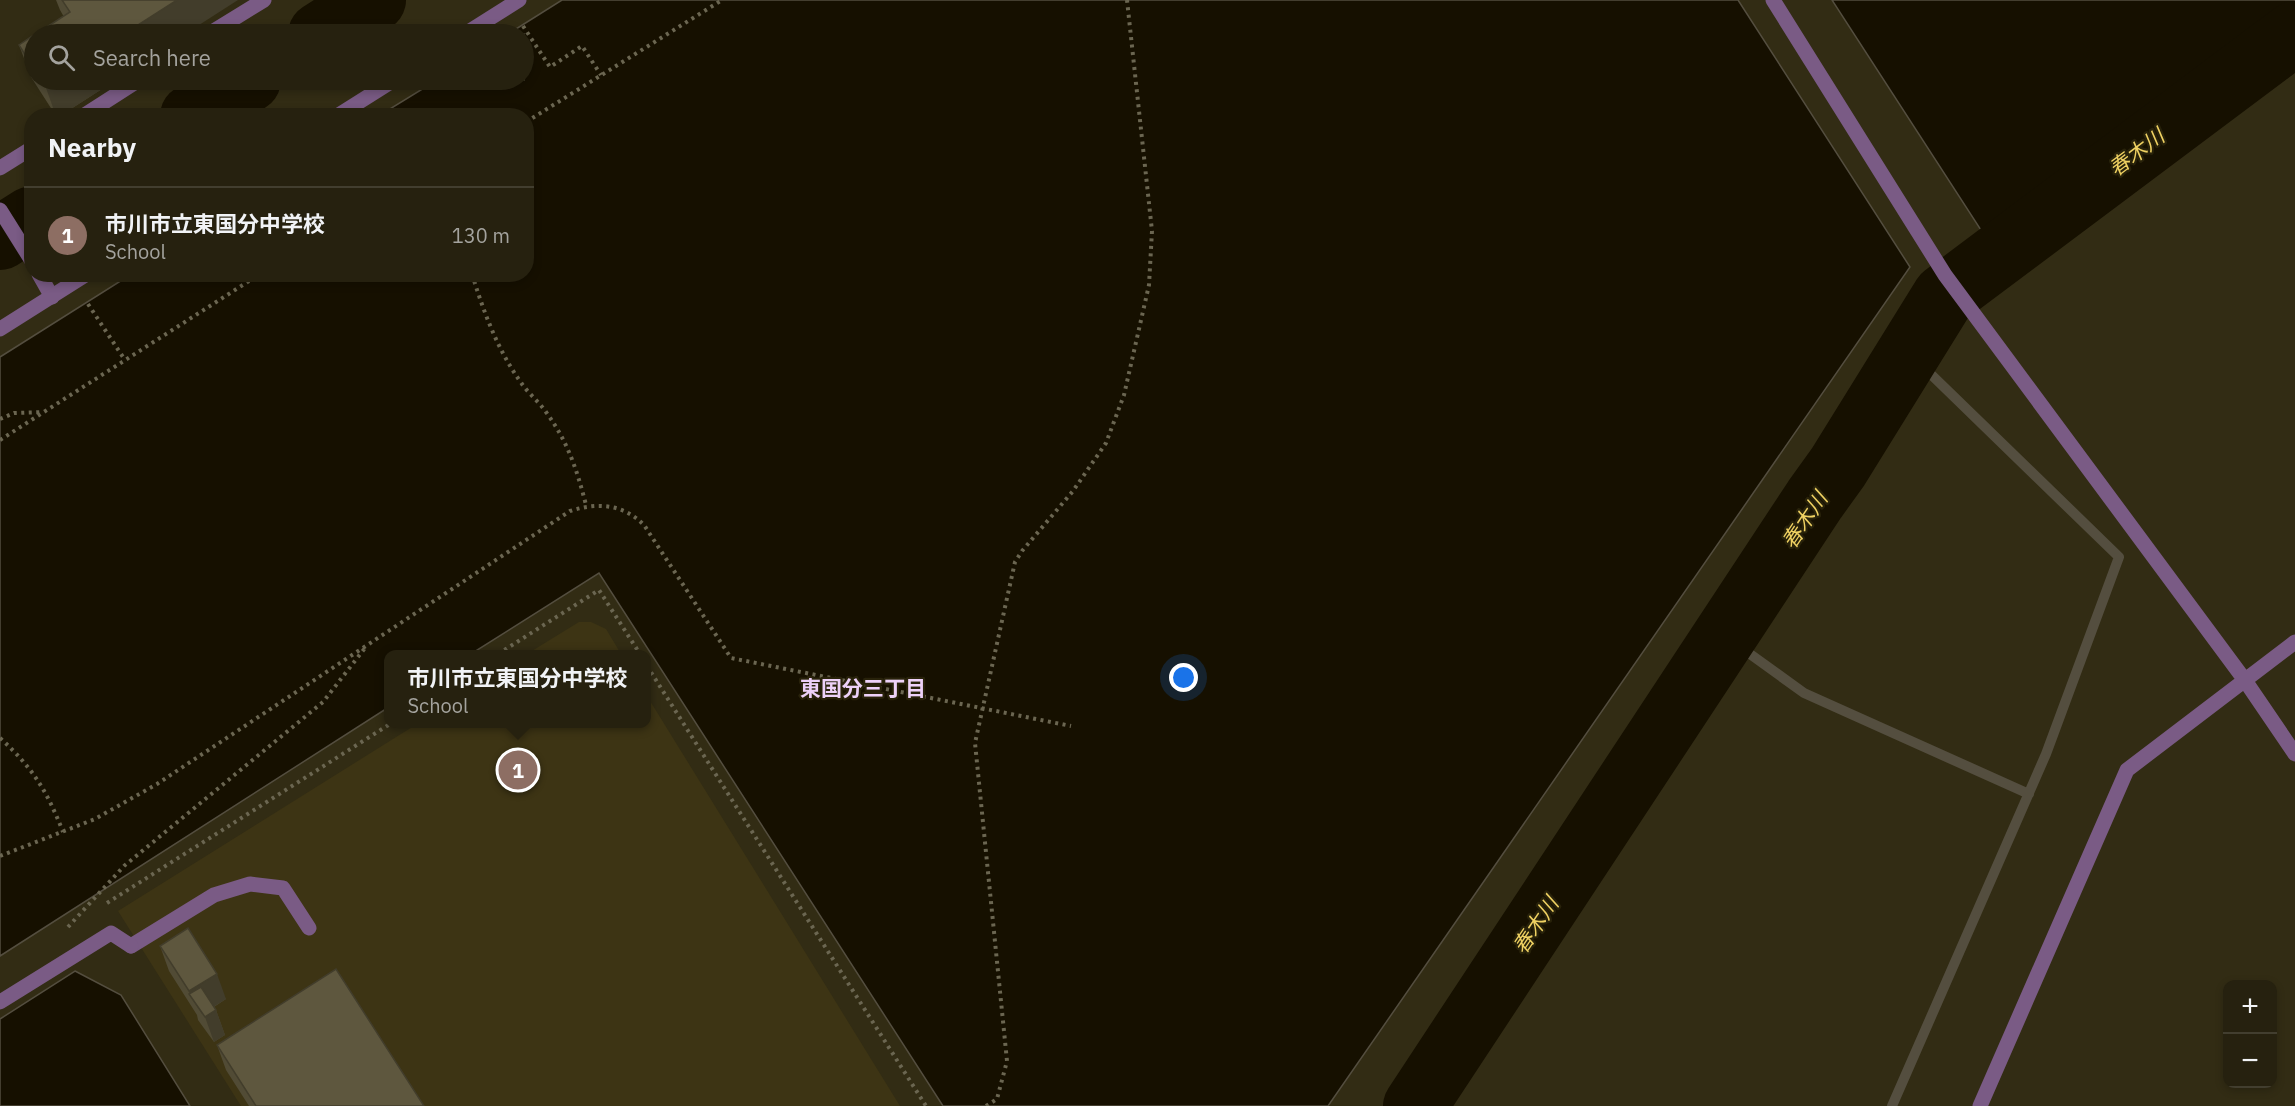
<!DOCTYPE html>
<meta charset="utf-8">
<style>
body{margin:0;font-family:"IBM Plex Sans","Noto Sans JP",sans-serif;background:#2e2918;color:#f1f3f6}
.controls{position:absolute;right:18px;bottom:18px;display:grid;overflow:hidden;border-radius:12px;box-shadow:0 3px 9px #0003}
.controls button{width:54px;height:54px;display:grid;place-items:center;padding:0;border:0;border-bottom:2px solid #423e2f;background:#26210f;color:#f1f3f6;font:30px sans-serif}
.you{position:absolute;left:1184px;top:678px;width:21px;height:21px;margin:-15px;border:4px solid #fff;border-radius:50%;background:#1a73e8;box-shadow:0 0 0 9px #1a73e833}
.badge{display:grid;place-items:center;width:39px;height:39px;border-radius:50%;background:#dc99f4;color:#fff;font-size:20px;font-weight:700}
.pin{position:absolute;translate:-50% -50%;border:3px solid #fff;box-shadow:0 2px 6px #0006}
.popup{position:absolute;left:384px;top:650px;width:267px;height:78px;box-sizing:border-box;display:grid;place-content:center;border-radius:12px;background:#26210f;filter:drop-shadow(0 2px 4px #0005);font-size:20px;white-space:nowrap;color:#a4a39e}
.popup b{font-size:22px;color:#f1f3f6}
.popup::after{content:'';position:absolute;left:50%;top:100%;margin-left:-12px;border:12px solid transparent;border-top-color:#26210f}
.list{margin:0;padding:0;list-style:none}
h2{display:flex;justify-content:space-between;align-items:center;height:78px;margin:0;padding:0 24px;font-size:26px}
h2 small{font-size:20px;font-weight:400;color:#a4a39e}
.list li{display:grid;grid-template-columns:39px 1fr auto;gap:18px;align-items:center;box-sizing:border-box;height:96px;padding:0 24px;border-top:2px solid #423e2f}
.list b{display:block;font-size:22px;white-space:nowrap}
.list p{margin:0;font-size:20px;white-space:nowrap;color:#a4a39e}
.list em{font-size:20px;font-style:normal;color:#a4a39e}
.icon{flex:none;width:33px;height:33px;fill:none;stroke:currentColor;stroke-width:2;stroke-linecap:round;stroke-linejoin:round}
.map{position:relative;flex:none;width:2295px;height:1106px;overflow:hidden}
.search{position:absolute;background:#26210f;box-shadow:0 3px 9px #0003;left:24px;top:24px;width:510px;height:66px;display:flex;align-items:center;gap:15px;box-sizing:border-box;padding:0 21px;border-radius:33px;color:#a4a39e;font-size:22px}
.panel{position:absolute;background:#26210f;box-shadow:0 3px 9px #0003;left:24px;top:108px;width:510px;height:174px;border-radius:24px}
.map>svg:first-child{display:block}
</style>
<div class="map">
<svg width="2295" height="1106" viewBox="0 0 2295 1106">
<rect width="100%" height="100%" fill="#322c14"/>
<path fill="#3d3414" d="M579,622H591L606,629L621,654H527Z
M647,696L900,1106H241L118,911L417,724H647Z"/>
<path fill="#161000" stroke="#544e3f" stroke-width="1.5" d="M562,0H1738L1910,267L1328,1106H943L599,573L471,654H389V707L0,956V357L130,275L526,274V116L380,115L437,80H524V34H508Z
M1832,0H2295V9L1988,241Z
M75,971L121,995L190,1106H0V1019Z"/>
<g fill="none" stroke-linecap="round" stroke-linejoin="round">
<path stroke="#544e3f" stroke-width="10" d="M1725,636L1804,693L2029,794
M1892,1106L2046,754L2119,557L1910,354"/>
<path stroke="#161000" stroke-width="64" d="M320,34L374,0
M192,116L249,80
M0,238L32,218
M1415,1106L1815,499L1838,467L1944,296L2295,33"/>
<path stroke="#6b6651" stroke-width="4" stroke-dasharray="3 4.5" stroke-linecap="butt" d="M523,26L550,67L582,46L601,75
M526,122L722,0
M472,274C484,313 498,351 522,384C529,394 539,402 546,412C568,442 577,470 586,505
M88,304L125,360
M0,419L14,413L43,412
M0,440L260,274
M498,654L599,590L640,654
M647,666L926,1106
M0,738C33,768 47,791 63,832
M0,856L95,819L157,784L570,511C598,502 623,504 644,525L731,658L1071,726
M107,903L390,724
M68,927L124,866L323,702L365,648
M986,1106L997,1099L1007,1061L975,743L1015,562L1022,551L1073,491L1106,443L1124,395L1149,285L1152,231L1127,0"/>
<path stroke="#7a5b85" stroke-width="15" d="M131,946L214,895L250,884L283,888L309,928"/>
<path stroke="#7a5b85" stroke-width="15" d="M0,210L32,261
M39,274L52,297"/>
<path stroke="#7a5b85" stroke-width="15" d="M1773,0L1945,275L2244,679L2295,754
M209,34L264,0
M465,34L519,0
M83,116L139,80
M337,116L394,80
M0,168L32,148
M0,329L87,274
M0,1002L111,933L131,946
M1980,1106L2127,770L2295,642"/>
</g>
<path fill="#514b35" d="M56,0H238L64,17L60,10Z
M34,35V80H116L60,116H56L31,77L19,45Z
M160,946L226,999L214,1007L216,1010L225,1035L214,1042L198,1020L197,1015L169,971Z
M217,1045L424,1106H249L226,1070Z"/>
<path fill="#423d2b" d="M177,0H238L185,34H124Z
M54,80H116L60,116H56L45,85Z
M217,974L226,999L202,1014L190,996L189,991Z
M216,1010L225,1035L214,1042L205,1017Z"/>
<path fill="#5e573e" stroke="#423d2b" stroke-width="1.5" d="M62,0H177L124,34H36L70,12Z
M34,35V69L19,45Z
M41,80H54L45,85Z
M188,928L217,974L189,991L160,946Z
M336,969L424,1106H256L217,1045Z
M201,987L216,1010L205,1017L189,994Z"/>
<g text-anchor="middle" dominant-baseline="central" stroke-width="4.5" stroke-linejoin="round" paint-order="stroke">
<g font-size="21" font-style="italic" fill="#efd162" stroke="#28220a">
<text transform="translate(2136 152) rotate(-37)">春木川</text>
<text transform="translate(1804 520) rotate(-56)">春木川</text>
<text transform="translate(1535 925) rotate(-56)">春木川</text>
</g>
<g font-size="21" font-weight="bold" fill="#edd1f8" stroke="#28220a">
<text x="863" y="688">東国分三丁目</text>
</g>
</g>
</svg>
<div class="controls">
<button>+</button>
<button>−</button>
</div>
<div class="you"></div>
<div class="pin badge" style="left:518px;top:770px;background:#8d6e63">1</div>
<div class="popup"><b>市川市立東国分中学校</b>School</div>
<div class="search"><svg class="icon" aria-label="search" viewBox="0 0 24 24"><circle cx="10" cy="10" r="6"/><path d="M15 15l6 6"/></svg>Search here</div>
<section class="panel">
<h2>Nearby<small></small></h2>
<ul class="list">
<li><span class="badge" style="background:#8d6e63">1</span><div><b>市川市立東国分中学校</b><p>School</p></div><em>130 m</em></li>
</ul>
</section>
</div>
